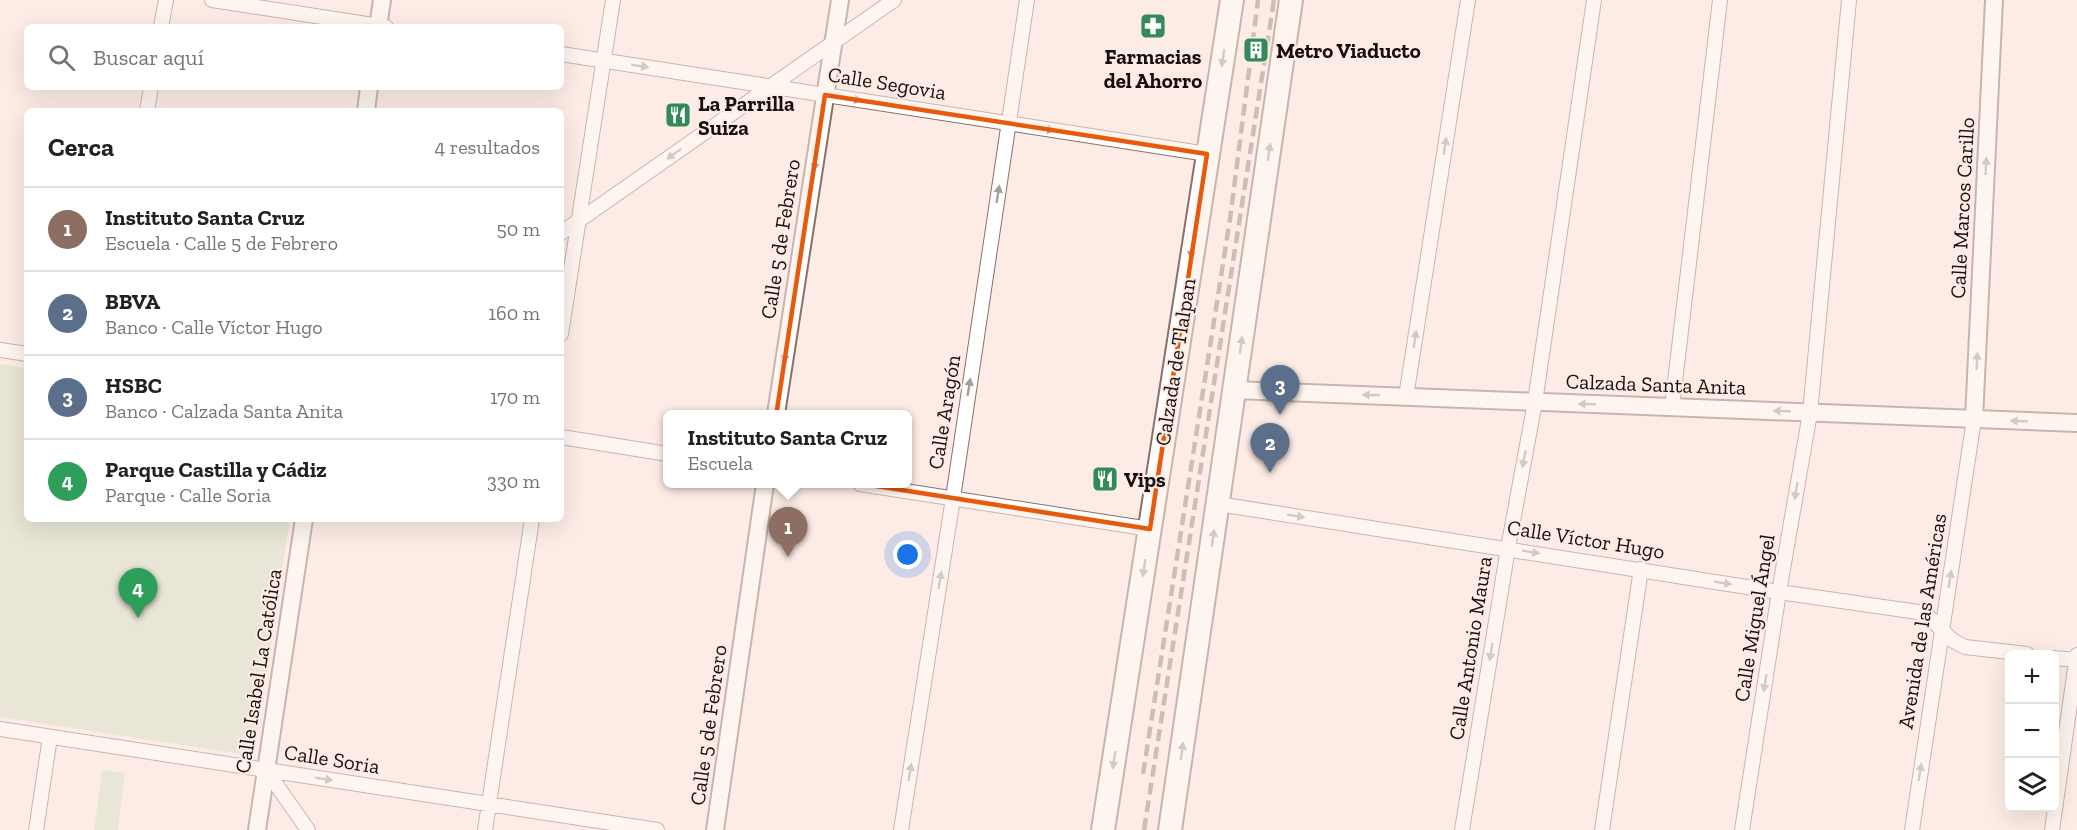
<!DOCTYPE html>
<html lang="es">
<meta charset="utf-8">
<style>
body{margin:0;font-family:"Zilla Slab",serif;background:#f2f2f2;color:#202124}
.controls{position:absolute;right:18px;bottom:18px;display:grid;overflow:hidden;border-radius:9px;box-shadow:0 6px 24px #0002}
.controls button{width:54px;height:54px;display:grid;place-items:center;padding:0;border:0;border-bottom:2px solid #e0e0e0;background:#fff;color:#202124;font:30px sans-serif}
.you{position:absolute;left:908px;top:555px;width:21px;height:21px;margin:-15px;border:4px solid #fff;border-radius:50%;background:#1a73e8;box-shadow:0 0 0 9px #1a73e833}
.badge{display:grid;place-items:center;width:39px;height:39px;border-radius:50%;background:#34895b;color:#fff;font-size:20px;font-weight:700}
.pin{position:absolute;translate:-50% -50px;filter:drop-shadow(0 2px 3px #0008)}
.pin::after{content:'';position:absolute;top:32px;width:21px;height:18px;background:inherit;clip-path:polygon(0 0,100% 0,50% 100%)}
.popup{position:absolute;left:663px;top:410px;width:249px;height:78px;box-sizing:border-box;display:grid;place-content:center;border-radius:9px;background:#fff;filter:drop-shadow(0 2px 4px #0005);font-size:20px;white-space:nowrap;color:#757577}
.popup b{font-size:22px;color:#202124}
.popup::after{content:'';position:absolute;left:50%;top:100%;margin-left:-12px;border:12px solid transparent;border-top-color:#fff}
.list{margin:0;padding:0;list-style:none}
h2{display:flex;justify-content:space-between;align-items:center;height:78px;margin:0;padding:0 24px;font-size:26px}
h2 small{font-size:20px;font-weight:400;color:#757577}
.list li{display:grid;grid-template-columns:39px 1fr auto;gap:18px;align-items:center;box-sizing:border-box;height:84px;padding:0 24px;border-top:2px solid #e0e0e0}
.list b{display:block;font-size:22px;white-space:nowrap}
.list p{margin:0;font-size:20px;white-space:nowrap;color:#757577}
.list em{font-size:20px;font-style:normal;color:#757577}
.icon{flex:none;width:33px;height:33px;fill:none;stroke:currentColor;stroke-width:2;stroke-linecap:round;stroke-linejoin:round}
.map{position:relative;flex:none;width:2077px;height:830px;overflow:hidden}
.search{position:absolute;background:#fff;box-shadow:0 6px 24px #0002;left:24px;top:24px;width:540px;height:66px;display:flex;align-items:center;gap:15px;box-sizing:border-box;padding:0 21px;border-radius:9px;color:#757577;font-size:22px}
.panel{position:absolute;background:#fff;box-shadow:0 6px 24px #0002;left:24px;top:108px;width:540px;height:414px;border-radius:9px}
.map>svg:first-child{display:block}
</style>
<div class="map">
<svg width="2077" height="830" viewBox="0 0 2077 830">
<rect width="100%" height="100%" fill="#fdece6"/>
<path fill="#d0dec5" d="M0,364L27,368V519H290L254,756L0,717Z
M102,770L125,773L118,830H94Z"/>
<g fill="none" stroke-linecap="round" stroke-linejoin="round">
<defs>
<path id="minor" d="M212,0L386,27
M161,27L166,0
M561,54L1207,154
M147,111L151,87
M561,233L894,0
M561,334L613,0
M0,350L27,354
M1406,397L1468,0
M1672,407L1720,0
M561,437L668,454
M860,484L1150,529
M1218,504L1779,592L1918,612L1930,618L1952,640L1965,647L2027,654
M2054,658L2077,660
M0,729L657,830
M266,770L308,830
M36,830L50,737
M485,830L532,519
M901,830L953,498L1027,0
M1462,830L1508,548L1535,402L1594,0
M1602,830L1641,569
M1742,830L1779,592L1810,413L1849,0
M1912,830L1974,419
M2052,830L2077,655"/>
<path id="tertiary" d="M378,27L382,0
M366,111L369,87
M1234,390L2077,423
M776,414L840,0
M1974,419L1994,0
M257,830L304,519
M715,830L765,484"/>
<path id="trunk" d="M1103,830L1232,0
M1170,830L1291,0"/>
</defs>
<use href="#minor" stroke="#8a7067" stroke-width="16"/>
<use href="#tertiary" stroke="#8a7067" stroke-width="20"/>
<use href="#trunk" stroke="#8a7067" stroke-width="26"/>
<use href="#minor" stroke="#fff" stroke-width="14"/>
<use href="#tertiary" stroke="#fff" stroke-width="16"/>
<use href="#trunk" stroke="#fff" stroke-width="22"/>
<path stroke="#91837e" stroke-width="4.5" stroke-dasharray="12 6" stroke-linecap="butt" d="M1143,774L1230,219L1258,0
M1144,830L1274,0"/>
</g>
<defs><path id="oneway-solid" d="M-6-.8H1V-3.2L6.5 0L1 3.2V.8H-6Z" transform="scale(1.5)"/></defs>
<g fill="#a39f9d">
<use href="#oneway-solid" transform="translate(1223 58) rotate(99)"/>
<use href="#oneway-solid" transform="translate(640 66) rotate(9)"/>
<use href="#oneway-solid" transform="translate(853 99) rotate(9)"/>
<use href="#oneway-solid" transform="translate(1046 129) rotate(9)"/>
<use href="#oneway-solid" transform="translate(1445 146) rotate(-81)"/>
<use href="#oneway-solid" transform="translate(1269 152) rotate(-82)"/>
<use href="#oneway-solid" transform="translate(674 154) rotate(145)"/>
<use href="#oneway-solid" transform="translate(815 162) rotate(99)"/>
<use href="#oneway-solid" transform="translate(1986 166) rotate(-87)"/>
<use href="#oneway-solid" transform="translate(998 194) rotate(-81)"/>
<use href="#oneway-solid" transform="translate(1192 250) rotate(99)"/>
<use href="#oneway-solid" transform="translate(1415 339) rotate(-81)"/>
<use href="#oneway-solid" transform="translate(1241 345) rotate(-82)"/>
<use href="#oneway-solid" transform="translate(785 354) rotate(99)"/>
<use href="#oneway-solid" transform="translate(1977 361) rotate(-87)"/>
<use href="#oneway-solid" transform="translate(969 387) rotate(-81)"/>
<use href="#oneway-solid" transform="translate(1371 395) rotate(-178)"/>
<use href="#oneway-solid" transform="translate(1587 404) rotate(-178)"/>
<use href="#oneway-solid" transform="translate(1782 411) rotate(-178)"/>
<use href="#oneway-solid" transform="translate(2019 421) rotate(-178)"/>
<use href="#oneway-solid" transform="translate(1524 459) rotate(101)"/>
<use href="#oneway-solid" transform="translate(1796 491) rotate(100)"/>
<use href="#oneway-solid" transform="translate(1296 516) rotate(9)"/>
<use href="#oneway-solid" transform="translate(1213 538) rotate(-82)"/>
<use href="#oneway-solid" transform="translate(1531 552) rotate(9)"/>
<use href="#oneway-solid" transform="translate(1144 568) rotate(99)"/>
<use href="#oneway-solid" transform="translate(1950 579) rotate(-81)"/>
<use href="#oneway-solid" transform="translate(940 580) rotate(-81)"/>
<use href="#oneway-solid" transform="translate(1723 583) rotate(9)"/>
<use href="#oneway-solid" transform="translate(1491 652) rotate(99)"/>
<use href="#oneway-solid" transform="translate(1765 683) rotate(99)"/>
<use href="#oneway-solid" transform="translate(1182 751) rotate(-82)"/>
<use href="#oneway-solid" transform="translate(1114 760) rotate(99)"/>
<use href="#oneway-solid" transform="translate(910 772) rotate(-81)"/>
<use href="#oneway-solid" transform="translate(1920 772) rotate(-81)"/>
<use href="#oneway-solid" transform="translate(324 779) rotate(9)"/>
</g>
<path d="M0 0H2077V830H0ZM825,95L1207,154L1150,529L768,469Z" fill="#fdece6" fill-opacity=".55" fill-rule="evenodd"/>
<path fill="none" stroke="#e8590c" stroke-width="4.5" stroke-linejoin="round" d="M825,95L1207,154L1150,529L768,469Z"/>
<defs>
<symbol id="pharmacy-square" viewBox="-11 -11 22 22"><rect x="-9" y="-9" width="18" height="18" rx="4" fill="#34895b" stroke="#fdece6"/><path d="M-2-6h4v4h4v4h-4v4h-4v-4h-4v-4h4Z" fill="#fff"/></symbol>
<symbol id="building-square" viewBox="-11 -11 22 22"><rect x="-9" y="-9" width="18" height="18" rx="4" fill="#34895b" stroke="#fdece6"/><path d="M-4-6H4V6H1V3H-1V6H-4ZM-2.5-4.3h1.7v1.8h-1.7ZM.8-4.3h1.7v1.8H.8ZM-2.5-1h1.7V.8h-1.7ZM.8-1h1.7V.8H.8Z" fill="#fff"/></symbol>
<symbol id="restaurant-square" viewBox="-11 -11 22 22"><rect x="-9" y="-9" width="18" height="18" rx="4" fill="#34895b" stroke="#fdece6"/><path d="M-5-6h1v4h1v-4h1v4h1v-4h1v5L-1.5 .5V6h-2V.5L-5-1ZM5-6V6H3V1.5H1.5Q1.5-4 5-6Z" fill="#fff"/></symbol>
</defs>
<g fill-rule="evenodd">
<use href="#pharmacy-square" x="1138" y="11" width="30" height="30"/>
<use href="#building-square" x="1241" y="35" width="30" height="30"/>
<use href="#restaurant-square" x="663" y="100" width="30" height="30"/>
<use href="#restaurant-square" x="1090" y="464" width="30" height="30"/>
</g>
<g text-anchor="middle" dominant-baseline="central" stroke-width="4.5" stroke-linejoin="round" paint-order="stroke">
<g font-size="21" font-weight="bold" fill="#180e0b" stroke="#fdece6" text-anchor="start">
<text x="1276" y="50">Metro Viaducto</text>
<text x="1153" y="56" text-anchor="middle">Farmacias<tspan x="1153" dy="24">del Ahorro</tspan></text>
<text x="698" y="103">La Parrilla<tspan x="698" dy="24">Suiza</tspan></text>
<text x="1124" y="479">Vips</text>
</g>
<g font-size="21" fill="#180e0b" stroke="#fdece6">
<text transform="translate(887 83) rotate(9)">Calle Segovia</text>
<text transform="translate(1962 208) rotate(-87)">Calle Marcos Carillo</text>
<text transform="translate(780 239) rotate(-81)">Calle 5 de Febrero</text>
<text transform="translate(1175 362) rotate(-81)">Calzada de Tlalpan</text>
<text transform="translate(1656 384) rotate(2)">Calzada Santa Anita</text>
<text transform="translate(944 412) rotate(-81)">Calle Aragón</text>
<text transform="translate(1586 539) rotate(9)">Calle Víctor Hugo</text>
<text transform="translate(1754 618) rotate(-81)">Calle Miguel Ángel</text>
<text transform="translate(1922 621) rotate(-81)">Avenida de las Américas</text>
<text transform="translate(1470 648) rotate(-81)">Calle Antonio Maura</text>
<text transform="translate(258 671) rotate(-81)">Calle Isabel La Católica</text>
<text transform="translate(708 725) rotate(-82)">Calle 5 de Febrero</text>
<text transform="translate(332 759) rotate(9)">Calle Soria</text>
</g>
</g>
</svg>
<div class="controls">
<button>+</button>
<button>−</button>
<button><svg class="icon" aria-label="layers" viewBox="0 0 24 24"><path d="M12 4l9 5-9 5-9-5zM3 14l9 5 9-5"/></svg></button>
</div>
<div class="you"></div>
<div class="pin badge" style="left:788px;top:557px;background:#8d6e63">1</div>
<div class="popup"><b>Instituto Santa Cruz</b>Escuela</div>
<div class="pin badge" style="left:1270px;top:473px;background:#5c6f8a">2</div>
<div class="pin badge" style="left:1280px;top:415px;background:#5c6f8a">3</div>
<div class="pin badge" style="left:138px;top:618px;background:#2e9e5b">4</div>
<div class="search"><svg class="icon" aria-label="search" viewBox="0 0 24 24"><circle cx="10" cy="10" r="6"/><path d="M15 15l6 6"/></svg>Buscar aquí</div>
<section class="panel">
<h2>Cerca<small>4 resultados</small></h2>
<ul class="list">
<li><span class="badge" style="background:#8d6e63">1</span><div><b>Instituto Santa Cruz</b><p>Escuela · Calle 5 de Febrero</p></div><em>50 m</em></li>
<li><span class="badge" style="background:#5c6f8a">2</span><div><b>BBVA</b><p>Banco · Calle Víctor Hugo</p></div><em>160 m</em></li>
<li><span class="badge" style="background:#5c6f8a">3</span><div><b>HSBC</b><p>Banco · Calzada Santa Anita</p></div><em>170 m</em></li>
<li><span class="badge" style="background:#2e9e5b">4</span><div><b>Parque Castilla y Cádiz</b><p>Parque · Calle Soria</p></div><em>330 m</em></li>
</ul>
</section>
</div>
